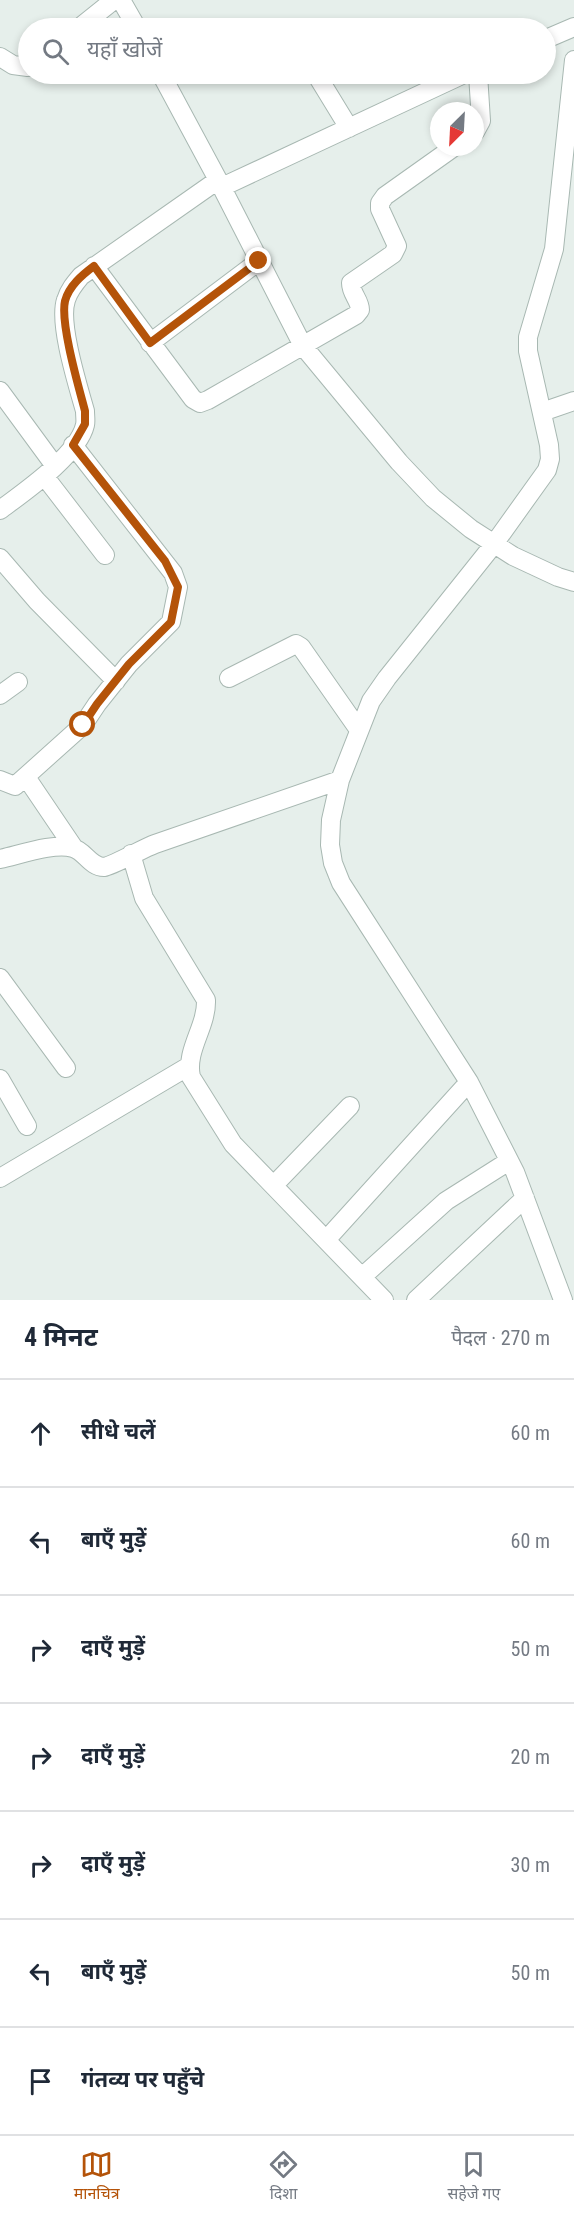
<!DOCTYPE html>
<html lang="hi">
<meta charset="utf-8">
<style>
body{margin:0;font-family:"Roboto Condensed","Noto Sans Devanagari",sans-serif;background:#f6f6f7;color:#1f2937}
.compass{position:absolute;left:430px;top:102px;width:54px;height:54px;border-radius:50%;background:#fff;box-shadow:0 3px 9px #0003;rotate:204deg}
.stop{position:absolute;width:18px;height:18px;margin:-14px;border:4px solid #b45309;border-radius:50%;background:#fff}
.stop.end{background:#b45309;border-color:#fff;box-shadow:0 2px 6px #0008}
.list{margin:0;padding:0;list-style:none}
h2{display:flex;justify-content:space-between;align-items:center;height:78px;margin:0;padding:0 24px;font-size:26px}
h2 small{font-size:20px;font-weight:400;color:#747a83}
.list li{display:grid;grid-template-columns:39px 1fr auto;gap:18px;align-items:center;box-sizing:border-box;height:108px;padding:0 24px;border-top:2px solid #e0e1e3}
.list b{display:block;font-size:22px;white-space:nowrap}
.list em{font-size:20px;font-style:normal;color:#747a83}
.icon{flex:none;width:33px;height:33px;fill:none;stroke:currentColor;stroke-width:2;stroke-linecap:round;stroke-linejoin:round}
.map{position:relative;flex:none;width:574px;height:1300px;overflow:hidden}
.search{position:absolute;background:#fff;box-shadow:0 3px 9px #0003;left:18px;right:18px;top:18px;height:66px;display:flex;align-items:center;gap:15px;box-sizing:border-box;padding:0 21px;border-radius:33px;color:#747a83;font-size:22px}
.sheet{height:834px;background:#fff}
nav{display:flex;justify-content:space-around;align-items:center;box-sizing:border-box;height:84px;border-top:2px solid #e0e1e3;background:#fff;font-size:16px;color:#747a83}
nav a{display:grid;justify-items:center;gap:3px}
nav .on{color:#b45309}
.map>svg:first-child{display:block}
</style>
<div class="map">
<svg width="574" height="1300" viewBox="0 0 574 1300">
<rect width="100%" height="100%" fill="#e6efeb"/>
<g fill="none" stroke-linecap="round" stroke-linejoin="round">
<defs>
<path id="minor" d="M121,0L137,28
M79,28L114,0
M546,39L574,27
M0,57L13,65L28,67
M161,74L218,180L303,346L399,462L433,498L471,529L513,556L558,577L574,582
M316,74L349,128
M475,132L481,121L478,74
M222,187L464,74
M94,266L193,399L200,403L208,400L356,315L360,310C360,300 351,294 351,283L393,254L397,246L380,209V203L385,196L454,147
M150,343L259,261
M0,391L55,466
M542,412L574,401
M45,477L105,555
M0,510C24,492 78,455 85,425C86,421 85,416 85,411C78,386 58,323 66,300C69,290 75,283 81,276L218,180
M0,558L37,601L116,681
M229,678L296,644L301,647L359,730
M0,695L18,682
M26,777L74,848
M0,780L15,786L83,725L97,704L129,664L171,622L178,587L173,573L73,445
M131,854L144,898L206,1000C207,1027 185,1050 191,1077L233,1144L384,1300
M0,859C19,855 55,842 73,848C85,851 90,867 104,867C112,866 144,848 155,844L340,780
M0,978L66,1068
M0,1079L27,1126
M0,1178L189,1066
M274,1185L350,1106
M326,1240L469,1082
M362,1277L446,1201L509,1161
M416,1300L525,1198
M563,1300L515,1172L469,1082L341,883L333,863L330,845L331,820L340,780L371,701L387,678L494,544L547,470L550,459L549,445L528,351V337L554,249L574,60"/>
</defs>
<use href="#minor" stroke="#a8b8b2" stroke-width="20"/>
<use href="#minor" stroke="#fff" stroke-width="18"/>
</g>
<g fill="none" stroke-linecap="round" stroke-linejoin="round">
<path stroke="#b45309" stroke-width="8" d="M83,725L97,704L129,664L171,622L178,587L165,561L73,445L85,424V411C79,388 60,323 65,301C69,286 82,275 94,266L150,343L259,261"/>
</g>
</svg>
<svg class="compass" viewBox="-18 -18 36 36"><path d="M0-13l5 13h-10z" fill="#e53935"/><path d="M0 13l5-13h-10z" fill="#747a83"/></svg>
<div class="stop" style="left:83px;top:725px"></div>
<div class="stop end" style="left:259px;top:261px"></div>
<div class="search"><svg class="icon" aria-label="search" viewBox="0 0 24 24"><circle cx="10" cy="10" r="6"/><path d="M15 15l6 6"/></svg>यहाँ खोजें</div>
</div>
<section class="sheet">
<h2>4 मिनट<small>पैदल · 270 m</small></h2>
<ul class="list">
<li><svg class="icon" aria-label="ahead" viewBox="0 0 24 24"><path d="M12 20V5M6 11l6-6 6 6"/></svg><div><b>सीधे चलें</b></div><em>60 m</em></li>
<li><svg class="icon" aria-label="left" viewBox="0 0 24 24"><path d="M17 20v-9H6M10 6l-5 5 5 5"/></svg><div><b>बाएँ मुड़ें</b></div><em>60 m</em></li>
<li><svg class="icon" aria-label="right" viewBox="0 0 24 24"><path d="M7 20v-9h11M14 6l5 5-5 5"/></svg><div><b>दाएँ मुड़ें</b></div><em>50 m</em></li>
<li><svg class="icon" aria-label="right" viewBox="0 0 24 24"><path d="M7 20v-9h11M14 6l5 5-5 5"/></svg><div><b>दाएँ मुड़ें</b></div><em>20 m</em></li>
<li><svg class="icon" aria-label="right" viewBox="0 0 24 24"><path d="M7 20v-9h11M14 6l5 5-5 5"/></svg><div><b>दाएँ मुड़ें</b></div><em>30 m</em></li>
<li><svg class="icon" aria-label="left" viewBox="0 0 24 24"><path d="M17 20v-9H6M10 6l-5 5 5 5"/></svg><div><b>बाएँ मुड़ें</b></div><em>50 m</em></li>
<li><svg class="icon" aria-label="arrive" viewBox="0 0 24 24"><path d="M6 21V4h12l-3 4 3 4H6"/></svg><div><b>गंतव्य पर पहुँचे</b></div></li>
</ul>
</section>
<nav>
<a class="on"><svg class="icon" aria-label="map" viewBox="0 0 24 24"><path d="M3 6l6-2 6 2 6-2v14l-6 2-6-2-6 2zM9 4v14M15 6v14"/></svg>मानचित्र</a>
<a><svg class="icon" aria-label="directions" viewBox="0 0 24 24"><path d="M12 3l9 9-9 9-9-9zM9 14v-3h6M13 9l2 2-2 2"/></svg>दिशा</a>
<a><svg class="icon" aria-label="saved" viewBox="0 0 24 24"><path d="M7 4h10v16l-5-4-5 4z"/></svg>सहेजे गए</a>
</nav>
